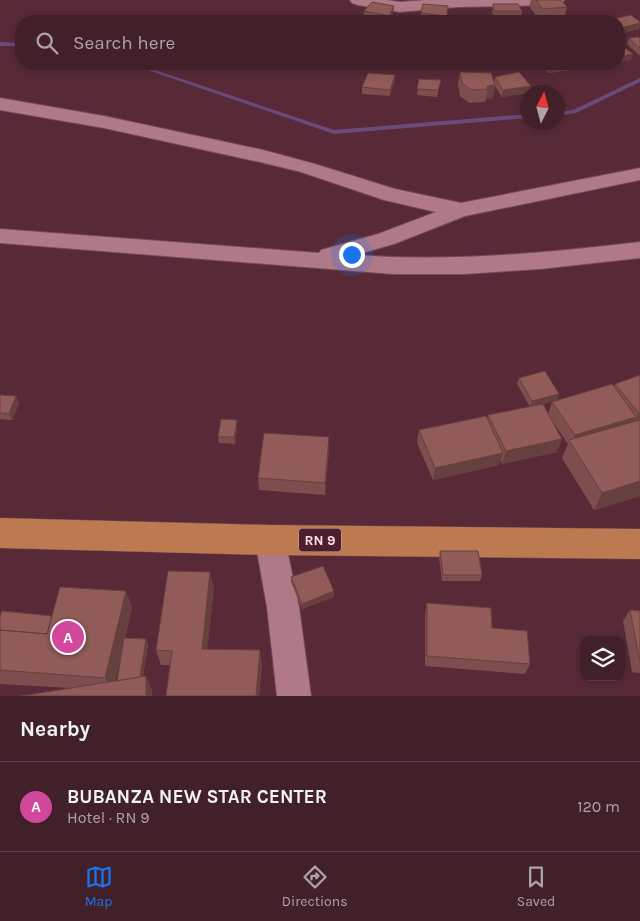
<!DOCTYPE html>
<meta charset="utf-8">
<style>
body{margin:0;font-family:Karla,sans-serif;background:#4c2d36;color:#f1f3f6}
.controls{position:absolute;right:15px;bottom:15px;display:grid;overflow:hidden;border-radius:10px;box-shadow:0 2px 12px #0003}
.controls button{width:45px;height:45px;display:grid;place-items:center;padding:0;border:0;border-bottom:1px solid #5a3e47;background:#42202a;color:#f1f3f6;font:25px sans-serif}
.compass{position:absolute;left:520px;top:85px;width:45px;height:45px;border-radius:50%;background:#42202a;box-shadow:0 2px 12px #0003;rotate:6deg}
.you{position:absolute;left:351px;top:254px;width:18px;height:18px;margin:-12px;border:4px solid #fff;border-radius:50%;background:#1a73e8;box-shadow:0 0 0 8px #1a73e833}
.badge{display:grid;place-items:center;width:32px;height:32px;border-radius:50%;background:#1a73e8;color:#fff;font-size:16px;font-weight:700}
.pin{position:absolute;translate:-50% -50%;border:2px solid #fff;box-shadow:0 1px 5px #0006}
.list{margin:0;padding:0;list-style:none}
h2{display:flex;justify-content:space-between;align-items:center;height:65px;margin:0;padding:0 20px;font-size:21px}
h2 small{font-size:16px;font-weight:400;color:#aea3a8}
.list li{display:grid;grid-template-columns:32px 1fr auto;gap:15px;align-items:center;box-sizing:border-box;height:90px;padding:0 20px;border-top:1px solid #5a3e47}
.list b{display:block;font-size:19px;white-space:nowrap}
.list p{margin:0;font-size:16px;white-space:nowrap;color:#aea3a8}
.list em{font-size:16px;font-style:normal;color:#aea3a8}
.icon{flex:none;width:28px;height:28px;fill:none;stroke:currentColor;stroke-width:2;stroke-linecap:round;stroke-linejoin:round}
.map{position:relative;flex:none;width:640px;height:696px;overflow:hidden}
.search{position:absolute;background:#42202a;box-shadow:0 2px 12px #0003;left:15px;right:15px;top:15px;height:55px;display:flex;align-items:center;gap:12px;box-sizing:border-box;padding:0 18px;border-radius:20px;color:#aea3a8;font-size:19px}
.sheet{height:155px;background:#42202a}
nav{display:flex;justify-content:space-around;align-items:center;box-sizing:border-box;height:70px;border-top:1px solid #5a3e47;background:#42202a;font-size:14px;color:#aea3a8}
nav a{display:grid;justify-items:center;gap:2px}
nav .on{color:#1a73e8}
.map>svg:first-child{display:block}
</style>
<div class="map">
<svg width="640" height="696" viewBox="0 0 640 696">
<rect width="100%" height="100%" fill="#582a38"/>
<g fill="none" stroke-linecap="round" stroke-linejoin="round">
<path fill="#6b497a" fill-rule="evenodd" d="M0,42L21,43V46H0Z
M130,64H137L334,130L528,114V118L334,134Z
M640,78V82L576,113L558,116V112L573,110Z"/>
<defs>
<path id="minor" d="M350,0H387L400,2L425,0H564L562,3L556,5L458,7L400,12L358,5L352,3Z
M0,98L104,116L263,150L315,164L395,189L461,203L640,168V180L465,216L394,244L355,255C451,262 545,253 640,242V258L540,269L464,274H393L0,243V229L319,253L321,250L378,234L436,212L384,200L301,172L260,162L104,128L0,110Z
M270,526L281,530L285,540L299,607L311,696H277L267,607L255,540L259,530Z"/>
<path id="primary" d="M0,518L270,525L640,529V559L270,555L0,548Z"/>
</defs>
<use href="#minor" stroke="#734a57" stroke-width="2"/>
<use href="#primary" stroke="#734a57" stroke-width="1"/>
<use href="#minor" fill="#b07987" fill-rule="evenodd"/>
<use href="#primary" fill="#bd7a50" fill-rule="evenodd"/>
</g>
<path fill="#7d4e4d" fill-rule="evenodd" d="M531,0H561L567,7L564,20L540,21L529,6Z
M493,4L522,11L521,18H493L492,10Z
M394,6L393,12L389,21H383L364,17V11Z
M448,6L446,21H435L420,20L421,13Z
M631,15L640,22L639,29L619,34V21H609V20Z
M629,38H640V55H639L627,44Z
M332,64H359L354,69L332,65Z
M543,64H573L571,70L548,73Z
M460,72L494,82L495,77L528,93L502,97L495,86L493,98L486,99L485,102L469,103L460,96L458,85Z
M395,75L394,82L390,96L362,94V87Z
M419,79L441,80L437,97L417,95Z
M640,375V496L594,510L562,458L568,444L551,419L557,452L502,464L500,460L499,465L433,480L417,443L419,430L487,420L488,415L530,407L517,384L519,378L559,394L557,400L614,387L615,384ZM552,402L548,414L539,405Z
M0,395L16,396L19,403L12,420L0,419Z
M237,420V426L235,444L219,443L218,437Z
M329,449L325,495L259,490L258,478Z
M440,551L482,575L480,581H442L439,557Z
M291,577L334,591V597L302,609L291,582Z
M214,588L207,649L262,664L259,696H166L170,665H161L156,650Z
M427,603L492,628L530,664L525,674L425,666V614Z
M132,607L125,638L146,639L148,644L143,677L152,690V696H21L70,688L0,684V616H52ZM124,643L117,681H115Z
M630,610L640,611V673L632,672L623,621Z"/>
<path fill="#66403e" d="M394,6L393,12L389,21V16Z
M640,23L639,29L619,34L621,28Z
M633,54L631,60L619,63V57Z
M354,64H359L354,69Z
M567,64H573L571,70L548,73L549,66Z
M395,75L394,82L390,96V90Z
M495,85L493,98L486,99L488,89L487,86Z
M531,86L530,92L502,97L503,90Z
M559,394L556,401L530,407L532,401Z
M16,396L19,403L12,420L9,414Z
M639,413H640V424L633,426Z
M636,417L630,429L571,444L575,435Z
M237,420V426L235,444L234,437Z
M329,437V449L325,495V483Z
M562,439L557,452L502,464L506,451Z
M503,453L499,465L433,480L435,468Z
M640,481V496L594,510L602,493Z
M210,572L214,588L206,663L202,649Z
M126,591L132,607L113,691L105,678Z
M334,591V597L302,609V604Z
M146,639L148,644L141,688L139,683Z
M260,650L262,664L259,696H256Z
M146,676L152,690V696H146Z"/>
<path fill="#915b59" stroke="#66403e" d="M536,0H561L567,7L543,9Z
M372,2L394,6L389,16L364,11Z
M423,4L448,6L447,16L421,13Z
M493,4H518L522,11H494Z
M631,15L640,22V23L621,28L619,26V21H612L609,20Z
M639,37L640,38V48L629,38Z
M625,48L633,54L619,57V49Z
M548,64H567L549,66Z
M460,72L491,73L495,85L487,86L488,89L471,90L462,83Z
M519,72L531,86L503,90L495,77Z
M368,73L395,75L390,90L362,87Z
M419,79L441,80L438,90L417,89Z
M545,371L559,394L532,401L519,378Z
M640,375V413H639L615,384Z
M612,384L636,417L575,435L552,402Z
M0,395L16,396L9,414L0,413Z
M543,404L562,439L506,451L488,415Z
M486,416L503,453L435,468L419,430Z
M221,419L237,420L234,437H218Z
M640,420V481L602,493L569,440Z
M264,433L329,437L325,483L258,478Z
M440,551H478L482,575H443Z
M323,566L334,591L302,604L291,577Z
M168,571L210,572L202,649L260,650L256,696H166L172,651L156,650Z
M60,587L126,591L105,678L0,670V630L47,634Z
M427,603L491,608L492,628L527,631L530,664L427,656Z
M630,610L640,611V662Z
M2,611L52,616L47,634L0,630V616Z
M124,638L146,639L140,677L117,681Z
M146,676V696H21Z"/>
<g text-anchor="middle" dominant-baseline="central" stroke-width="5" stroke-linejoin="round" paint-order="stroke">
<rect fill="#4d1f2e" stroke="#caa6b0" stroke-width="1" x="299" y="528.5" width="42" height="23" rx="4"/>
<g font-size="14" font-weight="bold" fill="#ffe0e7">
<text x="320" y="540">RN 9</text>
</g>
</g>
</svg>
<div class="controls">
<button><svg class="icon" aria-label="layers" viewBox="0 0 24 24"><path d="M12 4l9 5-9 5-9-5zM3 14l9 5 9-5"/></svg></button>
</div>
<svg class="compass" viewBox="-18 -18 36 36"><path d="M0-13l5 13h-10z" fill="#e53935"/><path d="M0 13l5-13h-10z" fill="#aea3a8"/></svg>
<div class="you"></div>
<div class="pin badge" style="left:68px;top:637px;background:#d1479c">A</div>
<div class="search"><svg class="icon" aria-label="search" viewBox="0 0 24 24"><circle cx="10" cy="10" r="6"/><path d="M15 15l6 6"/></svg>Search here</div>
</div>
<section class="sheet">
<h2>Nearby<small></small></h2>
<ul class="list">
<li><span class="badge" style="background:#d1479c">A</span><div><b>BUBANZA NEW STAR CENTER</b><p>Hotel · RN 9</p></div><em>120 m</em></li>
</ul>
</section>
<nav>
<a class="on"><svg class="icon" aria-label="map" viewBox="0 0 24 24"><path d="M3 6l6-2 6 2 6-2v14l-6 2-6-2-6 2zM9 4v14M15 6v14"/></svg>Map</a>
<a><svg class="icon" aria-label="directions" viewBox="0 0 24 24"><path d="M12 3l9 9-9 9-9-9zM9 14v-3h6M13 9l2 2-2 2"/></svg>Directions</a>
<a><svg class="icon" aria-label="saved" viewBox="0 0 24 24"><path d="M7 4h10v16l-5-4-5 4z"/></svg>Saved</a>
</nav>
